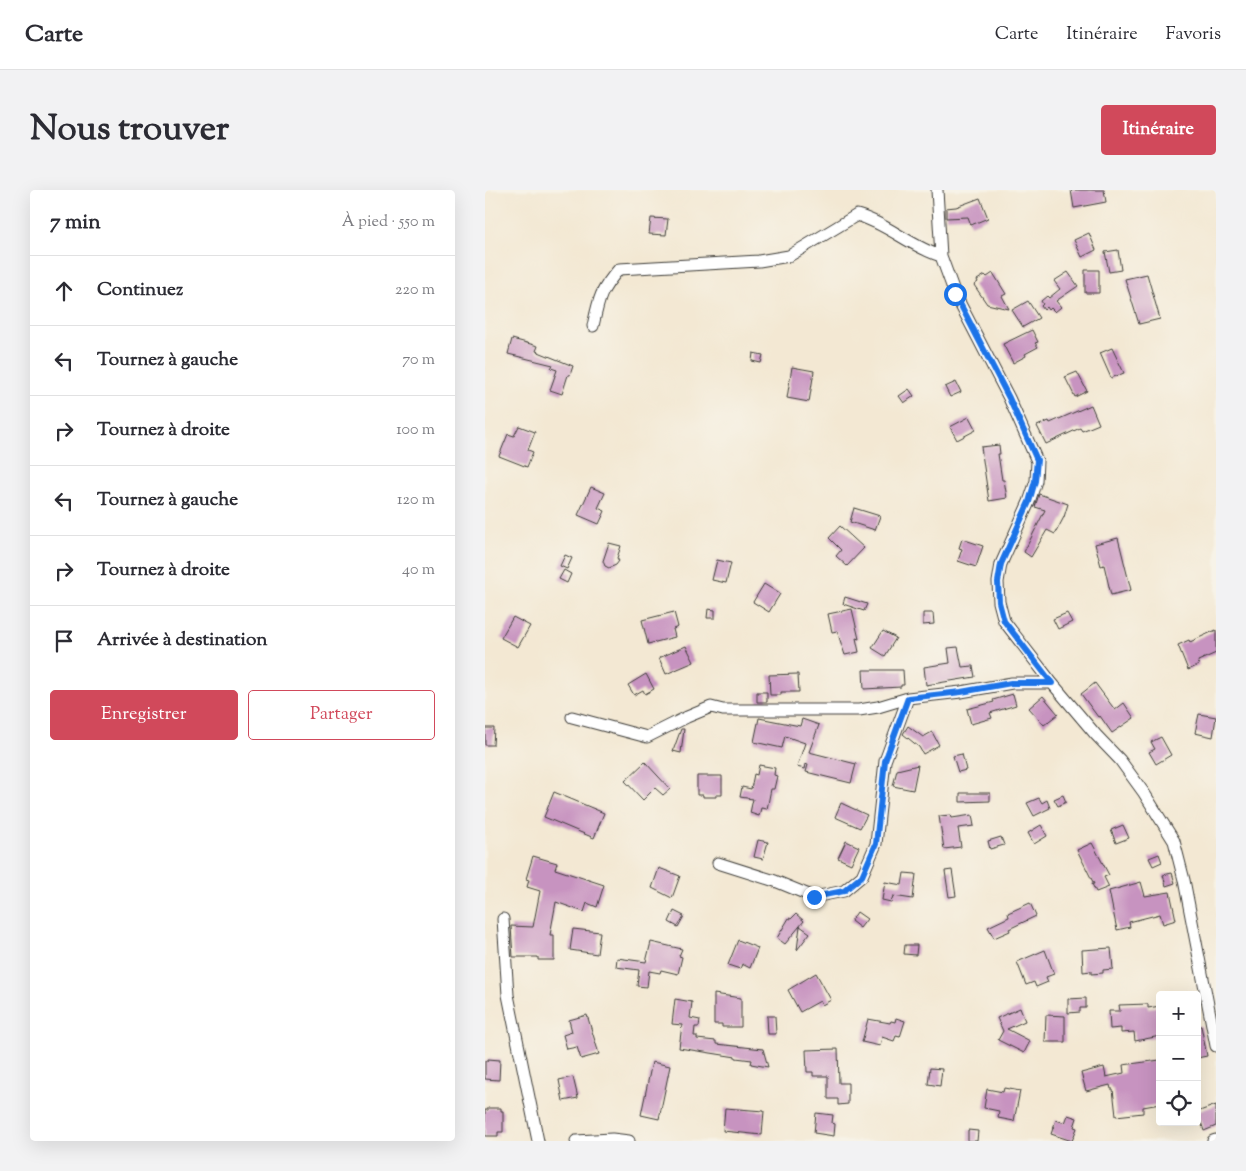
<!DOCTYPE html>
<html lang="fr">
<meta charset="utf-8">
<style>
body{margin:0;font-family:"Sorts Mill Goudy",serif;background:#f2f2f3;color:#2b2b33}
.controls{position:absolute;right:15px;bottom:15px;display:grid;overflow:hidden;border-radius:5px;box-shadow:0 5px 20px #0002}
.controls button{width:45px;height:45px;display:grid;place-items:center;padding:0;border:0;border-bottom:1px solid #e1e1e2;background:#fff;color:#2b2b33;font:25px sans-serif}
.stop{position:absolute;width:15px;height:15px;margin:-11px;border:4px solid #1a73e8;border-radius:50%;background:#fff}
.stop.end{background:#1a73e8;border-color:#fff;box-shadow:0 1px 5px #0008}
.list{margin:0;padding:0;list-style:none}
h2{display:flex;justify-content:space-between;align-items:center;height:65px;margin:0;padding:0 20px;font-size:21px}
h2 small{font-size:16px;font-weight:400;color:#7c7c81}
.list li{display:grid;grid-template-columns:32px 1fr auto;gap:15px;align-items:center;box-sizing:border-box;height:70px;padding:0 20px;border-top:1px solid #e1e1e2}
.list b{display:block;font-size:19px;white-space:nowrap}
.list em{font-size:16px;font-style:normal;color:#7c7c81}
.actions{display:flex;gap:10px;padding:15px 20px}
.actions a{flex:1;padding:11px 0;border:1px solid #d1495b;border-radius:5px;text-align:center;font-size:18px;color:#d1495b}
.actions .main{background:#d1495b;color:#fff}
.icon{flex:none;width:28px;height:28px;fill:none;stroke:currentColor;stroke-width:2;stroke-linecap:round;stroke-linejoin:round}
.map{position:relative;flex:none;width:731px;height:951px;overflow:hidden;border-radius:5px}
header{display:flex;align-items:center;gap:30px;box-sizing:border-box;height:70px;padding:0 25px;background:#fff;border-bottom:1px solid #e1e1e2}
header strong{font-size:24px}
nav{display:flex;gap:28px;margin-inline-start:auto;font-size:18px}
.intro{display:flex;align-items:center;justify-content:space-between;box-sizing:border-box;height:120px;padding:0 30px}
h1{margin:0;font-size:35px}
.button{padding:12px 22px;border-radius:5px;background:#d1495b;color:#fff;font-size:18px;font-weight:700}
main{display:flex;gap:30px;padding:0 30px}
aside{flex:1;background:#fff;border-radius:5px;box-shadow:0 5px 20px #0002}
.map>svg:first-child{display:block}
</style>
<header>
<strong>Carte</strong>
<nav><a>Carte</a><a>Itinéraire</a><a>Favoris</a></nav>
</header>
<div class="intro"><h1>Nous trouver</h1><a class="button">Itinéraire</a></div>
<main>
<aside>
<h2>7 min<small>À pied · 550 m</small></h2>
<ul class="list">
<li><svg class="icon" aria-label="ahead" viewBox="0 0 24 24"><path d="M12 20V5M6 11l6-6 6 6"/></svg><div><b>Continuez</b></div><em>220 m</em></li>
<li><svg class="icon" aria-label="left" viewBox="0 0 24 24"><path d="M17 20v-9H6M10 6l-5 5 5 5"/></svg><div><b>Tournez à gauche</b></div><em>70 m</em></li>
<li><svg class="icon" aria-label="right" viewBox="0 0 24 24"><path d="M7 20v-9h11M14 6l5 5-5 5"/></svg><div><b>Tournez à droite</b></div><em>100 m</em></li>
<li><svg class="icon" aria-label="left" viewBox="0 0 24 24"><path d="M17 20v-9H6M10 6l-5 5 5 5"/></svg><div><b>Tournez à gauche</b></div><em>120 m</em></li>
<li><svg class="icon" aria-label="right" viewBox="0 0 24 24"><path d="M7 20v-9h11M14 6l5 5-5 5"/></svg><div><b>Tournez à droite</b></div><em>40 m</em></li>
<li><svg class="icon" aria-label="arrive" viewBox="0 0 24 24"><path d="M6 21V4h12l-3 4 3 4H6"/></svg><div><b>Arrivée à destination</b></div></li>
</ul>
<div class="actions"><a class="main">Enregistrer</a><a>Partager</a></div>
</aside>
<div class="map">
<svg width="731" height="951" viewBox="0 0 731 951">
<rect width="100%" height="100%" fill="#f7f3e8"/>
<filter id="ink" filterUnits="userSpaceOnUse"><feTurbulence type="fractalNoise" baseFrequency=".02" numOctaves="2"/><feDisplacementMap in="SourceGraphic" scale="10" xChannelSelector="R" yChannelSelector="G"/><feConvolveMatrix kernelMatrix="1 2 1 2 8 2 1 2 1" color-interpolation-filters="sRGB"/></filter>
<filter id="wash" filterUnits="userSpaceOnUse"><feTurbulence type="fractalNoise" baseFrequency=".0096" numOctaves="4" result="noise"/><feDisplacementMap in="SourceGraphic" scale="20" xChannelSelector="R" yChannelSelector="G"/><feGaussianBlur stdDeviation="1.12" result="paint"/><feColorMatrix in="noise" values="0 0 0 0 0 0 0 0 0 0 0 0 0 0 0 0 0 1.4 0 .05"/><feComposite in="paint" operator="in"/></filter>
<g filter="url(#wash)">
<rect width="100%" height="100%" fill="#f3e8d3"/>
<g id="blocks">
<path fill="#c793c0" d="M586,0H619L621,12L589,18Z
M495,8L503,28L486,35L483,27L461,28V18L471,17Z
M166,28L183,29L181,45L164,44Z
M604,43L611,60L597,67L589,50Z
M633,60L636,80L624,82L620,62Z
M600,80H614V103H600Z
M583,82L593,96L571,111L576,117L570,122L566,118L564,120L562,117L559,120L556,116L558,114L556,111L562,106L564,108L575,99L569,91Z
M508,83L521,104L517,106L524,119L502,114L489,95L493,92L492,90L500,85L502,87Z
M662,84L675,129L654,134L640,89Z
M543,111L554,128L538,137L527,120Z
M547,140L553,152L550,153L553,157L540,164L541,166L528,173L518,154Z
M27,149L53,156L51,161L88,176L85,185H83L77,204L65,200L72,180L66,178L68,175L23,164Z
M627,158L639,183L626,188L615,163Z
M268,163L278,165L276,173L267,171Z
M307,177L329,181L324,212L302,208Z
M592,182L602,201L590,207L580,187Z
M471,192L476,202L465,207L460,197Z
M424,199L429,206L419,213L414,206Z
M606,215L614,234L597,241L595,238L561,254L552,236L564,231L565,233Z
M484,227L491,240L472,250L465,237Z
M34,236L50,242L43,260L48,262L42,277L14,266L23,244L29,246Z
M514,255L515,264H513L517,290H519L522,308L504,311L496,257Z
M106,297L120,303L113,318L120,321L114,334L93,325Z
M554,304L583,314L579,327L570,344L562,340L546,367L539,362L560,320L550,317Z
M369,318L395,326L390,340L365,332Z
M355,336L379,358L362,376L351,366L356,360L344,348Z
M633,348L646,400L626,405L619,375L616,376L610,354Z
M477,349L498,356L491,377L473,371L477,359L474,358Z
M124,353L136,356L132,368L134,371L131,375L124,378L120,376L118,371Z
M80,365L87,368L82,379L75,376Z
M232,370L246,373L241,393L227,390Z
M79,380L86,384L82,393L74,389Z
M279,394L295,404L284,422L268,412Z
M360,407L382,414L379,421L358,414Z
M223,419L230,420V428H222Z
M367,419L374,449L371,448L374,462L360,465L352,441L347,442L343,424Z
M189,422L193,437L188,439L190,447L163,454L157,430Z
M438,423H448L449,434L438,435Z
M582,423L587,432L573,439L568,429Z
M28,427L45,436L33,457L16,448Z
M731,440V463L713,471L714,475L703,480L693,455L704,450L705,452Z
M398,441L411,448L400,466L387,458Z
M201,456L209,472L181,484L174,468Z
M473,457L477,477L488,476L490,487L441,495L439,477L465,473L463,458Z
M378,480H418L419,495H416V497L379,499Z
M161,484L169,499L160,504L158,500L149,505L143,495Z
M313,484L314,502H296V505H285L284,485Z
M610,493L630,520L639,513L649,528L627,543L615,526L613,527L596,504Z
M272,502H282V512H272Z
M528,504L531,515L505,523L507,528L486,534L482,519L509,512L508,510Z
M558,506L573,524L559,535L544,518Z
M714,524L731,527L728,547L710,543Z
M274,528L315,536L317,529L334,535L324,562L371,574L366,593L321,582L323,575L320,574L319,579L312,577L320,553L300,546L297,558L269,552Z
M423,536L438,547L447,542L454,555L438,564L434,557L418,544Z
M0,538H9L8,555H0Z
M196,539H199L196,563L188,561Z
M676,547L686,565L671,574L664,562L670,559L666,552Z
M477,564L481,580L473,582L468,566Z
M160,572L185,599L178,605L170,598L158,610L140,591Z
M274,575L290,578L289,585L292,586L289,599H286L282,619L276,618L274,626L265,623L268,609L255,607L257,597L266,599L269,584L272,585Z
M433,575L428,600L408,596L412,580Z
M212,586H237V605H231V607H218V605H212Z
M69,602L119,623L109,648L59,627Z
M475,603H505V611L475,612Z
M578,605L581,612L573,616L569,609Z
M554,608L557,613L562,610L565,618L549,626L542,613Z
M356,613L382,625L375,638L350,627Z
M466,625L467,628L487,625L489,636L473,638L476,657L459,659L454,626Z
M556,635L562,646L549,654L543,643Z
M638,635L644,648L631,653L626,640Z
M516,647L519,655L505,659L503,651Z
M273,650L283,652L278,669L269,667Z
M361,651L374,657L366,674L353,668Z
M607,653L624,685L619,687L624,697L611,702L607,694H609L592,660Z
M674,664L677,672L668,676L664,668Z
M48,666L72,673L70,679L119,695L112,717L102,713L99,722L71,712L65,745H69V770H53V767H28L26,736L48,737L55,701L42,697L44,690L41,689Z
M174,678L195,686L187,708L167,698Z
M467,680L471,706L464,707L460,681Z
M419,683L431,684L428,709L408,706L406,712L397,710L400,692L417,695Z
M687,683L690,693L681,696L678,685Z
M656,692L660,706L685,702L691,730L678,734L675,724L644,732L645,737L632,740L624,701Z
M545,713L551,726L524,739L525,741L509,748L503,737L524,727L523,723Z
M189,721L199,726L193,737L184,732Z
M372,722L382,729L375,738L366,731Z
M311,724L319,731L300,754L292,748L304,728L306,729Z
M315,736L325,743L312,760Z
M88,739L115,742L112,764L85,760Z
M253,750L273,758L265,778L257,774L255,779L243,775Z
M166,752L197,759L194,766L197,767L193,784L176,780L175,783L164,781L162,797L152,796L154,780L131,777L132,768L161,772Z
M420,755H432L431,765L419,764Z
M626,758L628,779L618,780V783L606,784V781L598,782L597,760Z
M560,760L569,784L561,787L563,792L551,797L549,792L541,795L532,772Z
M331,783L346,810L337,815L335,811L315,822L303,800Z
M229,804L256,808V837H237V834H229Z
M601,808V818H595V822L583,823V809Z
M190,809L207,812L205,828L215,830L214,837H210L209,846H212V849L231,851V854L278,859L283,877L266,874L267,870L251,868V867L194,858L197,835L187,834Z
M663,814V818L675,816V846L650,851L649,842L636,843V838L625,839L624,821H635L634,815Z
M535,818L540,831L522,839L545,851L539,863L513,850L518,841L512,828Z
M102,825L114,864L96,869L92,857L82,859L78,845L87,842L84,830Z
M561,825L580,826V852H560Z
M282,826H290L291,844H283Z
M411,828L420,831L415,847L411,846L409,851L397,847L395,856L377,852L383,829L405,833L406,831L410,832Z
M712,836H716L722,866L712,868Z
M353,859L354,893H363V914L353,915V909H343V886H328V882H322L321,860Z
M3,869L15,870L14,890L0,889V871H3Z
M675,870V914L658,917V923L631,926L628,899H626L625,895L601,901L596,883L619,877L621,887L639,883L638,875Z
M167,872L185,876L174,929L156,925Z
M445,878L457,879L455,896L443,894Z
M88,887L93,908L78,911L74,890Z
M519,898L535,901L529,931L513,928L514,921L499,918L502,899L518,902Z
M731,915V936L719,941L715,929L712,930V922Z
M3,918H16V921H18V942H13V946H0V920H3Z
M240,918L279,921L277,945L238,941Z
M331,923L348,925L347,933L350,934L349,946L329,943Z
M583,925L592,928L589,937L592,938L587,951L566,944L571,930L580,933Z
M483,940L493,941L492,951H483Z"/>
</g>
</g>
<g filter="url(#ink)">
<use href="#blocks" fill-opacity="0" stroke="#3c3b37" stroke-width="1"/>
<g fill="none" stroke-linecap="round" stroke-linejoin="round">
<defs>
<path id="minor" d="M452,0L456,66L470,104L524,208L552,271L551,291L544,312L516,374L513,392L514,412L519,431L567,493L611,545L635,570L659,603L689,651L699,690L731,856
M108,136C114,108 115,101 134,79L274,71L304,66L372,25C403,34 426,57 456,66
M87,527L162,547L202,527L226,517L238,520H374L393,517L423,508L476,502L527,493H567
M233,673L290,691L329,707L359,701L377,686L391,654L400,571L423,508
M18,729L23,805L53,951
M91,951L127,949L144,951
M728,951L731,950"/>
</defs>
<use href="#minor" stroke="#3c3b37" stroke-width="13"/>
<use href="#minor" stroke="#fff" stroke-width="11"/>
</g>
</g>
<g fill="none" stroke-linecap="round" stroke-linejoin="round" filter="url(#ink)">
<path stroke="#1a73e8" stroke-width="6" d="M329,707L359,701L377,686L391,654L400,571L423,508L476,502L526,493H567L519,431L514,412L513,392L516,374L544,312L550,291L552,270L524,208L470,104"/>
</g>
</svg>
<div class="controls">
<button>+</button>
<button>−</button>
<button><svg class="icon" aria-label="locate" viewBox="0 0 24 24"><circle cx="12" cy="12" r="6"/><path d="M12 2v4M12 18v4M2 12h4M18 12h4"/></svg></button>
</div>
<div class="stop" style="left:470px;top:104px"></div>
<div class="stop end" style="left:329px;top:707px"></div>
</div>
</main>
